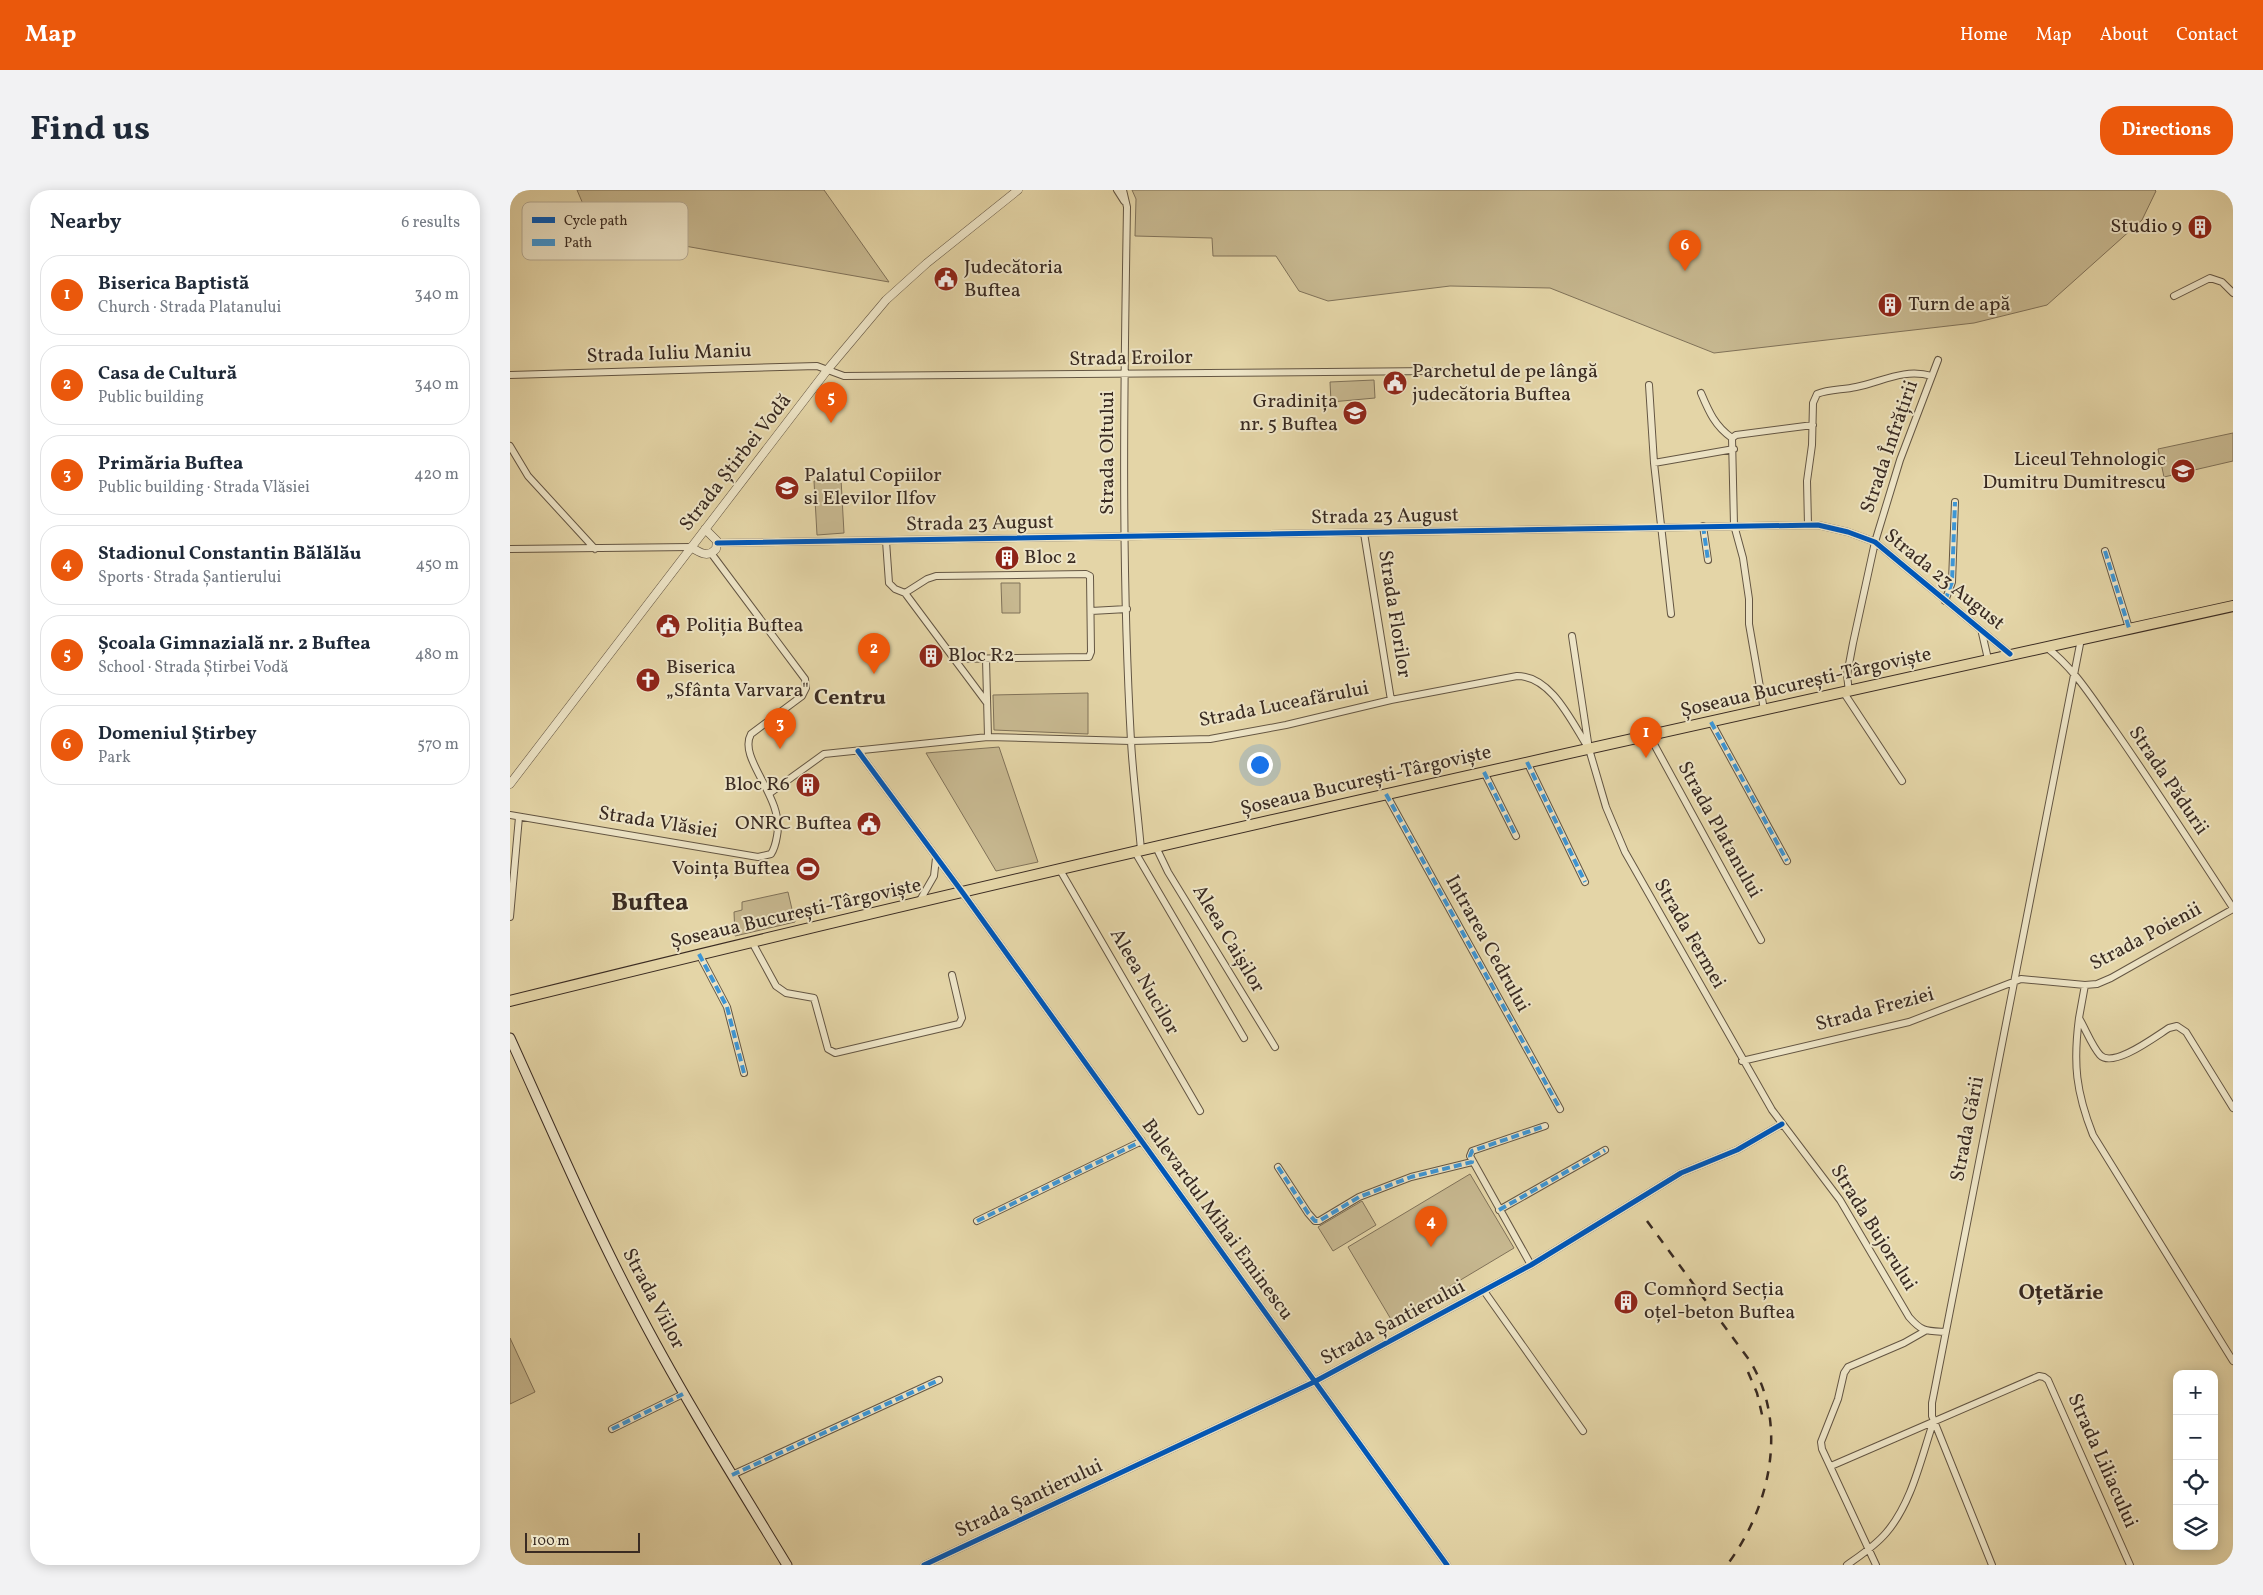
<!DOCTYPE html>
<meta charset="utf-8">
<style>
body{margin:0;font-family:Vollkorn,serif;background:#f2f2f3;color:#1f2937}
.controls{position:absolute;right:15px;bottom:15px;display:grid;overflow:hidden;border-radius:10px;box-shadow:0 2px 12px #0003}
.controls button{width:45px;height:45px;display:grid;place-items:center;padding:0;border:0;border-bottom:1px solid #e0e1e3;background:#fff;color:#1f2937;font:25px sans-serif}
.scale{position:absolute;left:15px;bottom:12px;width:115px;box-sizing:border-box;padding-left:5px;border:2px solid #3a2b22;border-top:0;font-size:14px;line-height:18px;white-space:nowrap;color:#3a2b22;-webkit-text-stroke:4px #ede4c6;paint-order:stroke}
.you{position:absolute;left:749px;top:574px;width:18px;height:18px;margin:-12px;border:4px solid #fff;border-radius:50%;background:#1a73e8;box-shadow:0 0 0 8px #1a73e833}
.badge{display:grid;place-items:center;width:32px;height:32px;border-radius:50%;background:#ea580c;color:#fff;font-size:16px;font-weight:700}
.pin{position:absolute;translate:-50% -41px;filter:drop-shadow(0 1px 2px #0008)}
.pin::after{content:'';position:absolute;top:26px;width:18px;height:15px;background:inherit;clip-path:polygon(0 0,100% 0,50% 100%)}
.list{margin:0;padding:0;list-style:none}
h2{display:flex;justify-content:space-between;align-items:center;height:65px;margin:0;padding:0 20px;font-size:21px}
h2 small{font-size:16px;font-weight:400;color:#747a83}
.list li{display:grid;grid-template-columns:32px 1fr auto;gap:15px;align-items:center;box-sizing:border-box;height:80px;margin:0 10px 10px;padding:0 10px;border:1px solid #e0e1e3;border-radius:20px}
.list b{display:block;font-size:19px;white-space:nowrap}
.list p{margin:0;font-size:16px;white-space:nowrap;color:#747a83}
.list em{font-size:16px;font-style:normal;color:#747a83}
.icon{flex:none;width:28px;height:28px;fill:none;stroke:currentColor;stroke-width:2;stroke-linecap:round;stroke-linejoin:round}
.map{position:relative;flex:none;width:1723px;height:1375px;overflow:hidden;border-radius:20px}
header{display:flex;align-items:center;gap:30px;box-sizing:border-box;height:70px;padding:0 25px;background:#ea580c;color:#fff}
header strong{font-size:24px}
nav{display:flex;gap:28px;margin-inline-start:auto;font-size:18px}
.intro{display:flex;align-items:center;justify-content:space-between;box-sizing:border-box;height:120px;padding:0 30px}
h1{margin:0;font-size:35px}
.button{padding:12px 22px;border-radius:20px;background:#ea580c;color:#fff;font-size:18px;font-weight:700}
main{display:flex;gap:30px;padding:0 30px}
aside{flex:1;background:#fff;border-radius:20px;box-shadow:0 2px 12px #0003}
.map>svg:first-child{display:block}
</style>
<header>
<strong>Map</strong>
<nav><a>Home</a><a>Map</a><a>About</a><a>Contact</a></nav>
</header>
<div class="intro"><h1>Find us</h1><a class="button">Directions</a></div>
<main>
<aside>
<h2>Nearby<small>6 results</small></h2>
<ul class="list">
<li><span class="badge">1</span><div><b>Biserica Baptistă</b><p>Church · Strada Platanului</p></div><em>340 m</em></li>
<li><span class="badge">2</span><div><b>Casa de Cultură</b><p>Public building</p></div><em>340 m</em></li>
<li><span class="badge">3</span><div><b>Primăria Buftea</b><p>Public building · Strada Vlăsiei</p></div><em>420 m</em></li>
<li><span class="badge">4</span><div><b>Stadionul Constantin Bălălău</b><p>Sports · Strada Șantierului</p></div><em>450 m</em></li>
<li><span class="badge">5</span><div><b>Școala Gimnazială nr. 2 Buftea</b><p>School · Strada Știrbei Vodă</p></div><em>480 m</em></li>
<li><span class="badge">6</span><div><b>Domeniul Știrbey</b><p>Park</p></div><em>570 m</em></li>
</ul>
</aside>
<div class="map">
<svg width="1723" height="1375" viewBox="0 0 1723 1375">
<rect width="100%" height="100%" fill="#e4d5a7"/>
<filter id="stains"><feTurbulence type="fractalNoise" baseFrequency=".004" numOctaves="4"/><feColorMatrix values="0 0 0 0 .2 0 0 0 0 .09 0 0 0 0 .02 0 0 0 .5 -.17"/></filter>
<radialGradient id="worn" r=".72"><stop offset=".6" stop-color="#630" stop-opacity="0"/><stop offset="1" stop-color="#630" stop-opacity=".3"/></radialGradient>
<path fill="#c7b890" stroke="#807259" d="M67,0H314L379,92L84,40Z
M622,0H1645L1646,1L1632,30L1537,115L1464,133L1204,163L1040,98L940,96L818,111L789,101L766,66H703L702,48L625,46L626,9Z
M864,190L865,208L821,212L820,192Z
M1723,243V271L1654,287L1648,259Z
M331,289L334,343L307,345L304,291Z
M491,393H510V423H492Z
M578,503V544L484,540L483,505Z
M489,557L528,672L486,681L416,563Z
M278,702L285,732L225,746L224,722L232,720V712Z
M960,984L1004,1058L882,1131L838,1057Z
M852,1011L866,1035L823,1061L808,1037Z
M0,1148L25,1202L0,1214Z"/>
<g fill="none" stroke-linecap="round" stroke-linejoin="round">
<defs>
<path id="minor" d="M607,0L614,11
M613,0L617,17C614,194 611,373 621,551C623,588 628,624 631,660
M1664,106L1700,88L1712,92L1723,103
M0,185L307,176L334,186L926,181
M1139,195L1144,273L1161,424
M1191,203C1199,222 1205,236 1222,248
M0,256L18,286L85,359
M1144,273L1224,259
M1298,335L1297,291L1302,255L1303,213L1307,204C1319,199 1333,200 1346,197C1372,192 1393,178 1422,186
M1193,336L1198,370
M854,343L881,510
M376,351L379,393L385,399L395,403L477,513
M207,353L1308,335L1338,342L1365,352L1500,464
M0,359L181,357
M1595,361L1619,438
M395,403L417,389L426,386L576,384L580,386L581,462L579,467L444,469
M1435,411L1442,392L1445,312
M581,421L617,419
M1472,443L1478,469
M1062,446L1079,559L1096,617L1115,662L1262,920L1330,1010L1399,1127C1412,1142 1416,1141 1435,1142
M1536,457C1564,478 1582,508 1602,536C1644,596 1683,657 1723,718
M476,469L478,547
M1339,502L1337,485L1343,453L1365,352L1390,270L1428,170
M1334,503L1392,591
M1254,520L1239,434V409L1233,368L1224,335L1222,248L1226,245L1303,235
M1201,532L1277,671
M1139,545L1251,750
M348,561L453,703L937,1375
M1017,572L1075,692
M974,582L1006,646
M260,603L314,564L478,547L621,551L700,549L776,535L881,510L1007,486C1042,486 1062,533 1079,559
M876,604L1050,919
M0,625L248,667L261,664C265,658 266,652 267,646C275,607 227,569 241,544L292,506L296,498L295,489L201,363
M646,657L658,682L765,857
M625,662L734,848
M550,680L690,921
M409,712L424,686L426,668
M0,727L9,627
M242,752L266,796L276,803L304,808L318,859L325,863L449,834L452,828L442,785
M189,764L217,817L234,883
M1575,795L1569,828C1576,840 1582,856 1590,865C1603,879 1646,846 1659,838L1667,836L1676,842L1723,918
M1569,828C1563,874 1566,902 1583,945L1723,1171
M1232,871L1399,832L1511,789L1575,795L1587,794L1601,788L1723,719
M768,977L798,1023L805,1031H809L849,1007L901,987L962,972
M989,1020L1095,960
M467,1031L632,951
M1021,1075L960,966L962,961L1035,936
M974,1101L1073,1241
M102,1239L173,1204
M1321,1276L1529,1186L1534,1187L1538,1190L1620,1375
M222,1285L429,1190
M414,1375L804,1192L1021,1075L1171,983L1227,960L1272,934
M1337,1375C1351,1365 1365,1356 1376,1343C1402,1313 1411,1268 1424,1230
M1366,1375L1312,1259L1311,1252L1328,1209L1334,1183L1338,1177L1394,1153L1415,1141
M1482,1375L1422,1226V1213L1571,449"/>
<path id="tertiary" d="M181,357C190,363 198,368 206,359L207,351L195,339
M0,594L318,179L376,110L417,73L508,0"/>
<path id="secondary" d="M0,848C40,936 78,1025 123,1111C170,1202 224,1288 277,1375"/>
<path id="primary" d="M0,811C572,669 1148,543 1723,416"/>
</defs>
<use href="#minor" stroke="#645643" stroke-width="8"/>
<use href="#tertiary" stroke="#645643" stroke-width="9"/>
<use href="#secondary" stroke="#3a2b22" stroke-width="11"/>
<use href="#primary" stroke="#3a2b22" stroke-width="12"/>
<use href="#minor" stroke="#ede4c6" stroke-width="6"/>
<use href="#tertiary" stroke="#ede4c6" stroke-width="8"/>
<use href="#secondary" stroke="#ede4c6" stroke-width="9"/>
<use href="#primary" stroke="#e4d5a7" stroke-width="10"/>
<path stroke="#3a2b22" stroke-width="2.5" stroke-dasharray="9 9" stroke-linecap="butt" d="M1137,1031L1240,1171C1279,1235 1260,1318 1217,1375
M1238,1182L1247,1203L1253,1229"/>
<path stroke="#3e96d5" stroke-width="4" stroke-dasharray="8 4" stroke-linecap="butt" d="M1193,336L1198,370
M1595,361L1619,438
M1435,411L1442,392L1445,312
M1201,532L1277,671
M1017,572L1075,692
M974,582L1006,646
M876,604L1050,919
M189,764L217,817L234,883
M768,977L798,1023L805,1031H809L849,1007L901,987L962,972L960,966L962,961L1035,936
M989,1020L1095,960
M467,1031L632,951
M102,1239L173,1204
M222,1285L429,1190"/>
<defs>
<path id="cycleway" d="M207,353L1308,335L1338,342L1365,352L1500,464
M348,561L453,703L937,1375
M414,1375L804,1192L1021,1075L1171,983L1227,960L1272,934"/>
</defs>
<use href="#cycleway" stroke="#ede4c6" stroke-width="8"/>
<use href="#cycleway" stroke="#0057b8" stroke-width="5"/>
</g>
<defs>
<symbol id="building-disc" viewBox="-11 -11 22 22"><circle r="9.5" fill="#8f2418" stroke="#ede4c6"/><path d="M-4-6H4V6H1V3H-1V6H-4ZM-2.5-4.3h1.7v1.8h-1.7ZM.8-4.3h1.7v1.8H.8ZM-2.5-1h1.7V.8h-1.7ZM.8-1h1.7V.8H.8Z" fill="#fff"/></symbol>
<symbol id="civic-disc" viewBox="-11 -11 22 22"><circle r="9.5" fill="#8f2418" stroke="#ede4c6"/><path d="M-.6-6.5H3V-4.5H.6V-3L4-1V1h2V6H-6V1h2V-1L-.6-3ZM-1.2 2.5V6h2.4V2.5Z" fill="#fff"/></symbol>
<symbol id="school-disc" viewBox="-11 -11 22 22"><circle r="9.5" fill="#8f2418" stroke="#ede4c6"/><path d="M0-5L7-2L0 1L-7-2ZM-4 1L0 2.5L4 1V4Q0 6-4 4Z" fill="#fff"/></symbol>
<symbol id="church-disc" viewBox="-11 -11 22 22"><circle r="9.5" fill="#8f2418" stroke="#ede4c6"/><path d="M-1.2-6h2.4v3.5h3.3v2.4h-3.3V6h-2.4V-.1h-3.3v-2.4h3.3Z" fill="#fff"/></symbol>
<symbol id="stadium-disc" viewBox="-11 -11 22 22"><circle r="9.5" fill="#8f2418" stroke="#ede4c6"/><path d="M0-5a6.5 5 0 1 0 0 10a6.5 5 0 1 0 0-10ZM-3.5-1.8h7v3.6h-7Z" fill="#fff"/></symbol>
</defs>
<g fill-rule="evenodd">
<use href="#building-disc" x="1676" y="23" width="28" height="28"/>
<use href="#civic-disc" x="422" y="75" width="28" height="28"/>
<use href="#building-disc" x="1366" y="101" width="28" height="28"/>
<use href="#civic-disc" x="871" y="179" width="28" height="28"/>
<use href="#school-disc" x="831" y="209" width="28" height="28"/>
<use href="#school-disc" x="1659" y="267" width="28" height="28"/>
<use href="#school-disc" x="263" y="284" width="28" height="28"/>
<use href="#building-disc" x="483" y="354" width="28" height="28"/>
<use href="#civic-disc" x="144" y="422" width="28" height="28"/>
<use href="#building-disc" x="407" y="452" width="28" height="28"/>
<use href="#church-disc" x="124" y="476" width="28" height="28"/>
<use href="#building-disc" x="284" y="581" width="28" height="28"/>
<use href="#civic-disc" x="345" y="620" width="28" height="28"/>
<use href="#stadium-disc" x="284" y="665" width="28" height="28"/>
<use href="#building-disc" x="1102" y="1098" width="28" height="28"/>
</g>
<g text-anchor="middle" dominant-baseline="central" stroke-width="4" stroke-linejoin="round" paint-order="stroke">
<g font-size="20" fill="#3a2b22" stroke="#ede4c6" text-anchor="start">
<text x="1672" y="37" text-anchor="end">Studio 9</text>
<text x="454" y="78">Judecătoria<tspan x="454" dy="23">Buftea</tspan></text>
<text x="1398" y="115">Turn de apă</text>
<text x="902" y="182">Parchetul de pe lângă<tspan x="902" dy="23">judecătoria Buftea</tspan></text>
<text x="828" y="212" text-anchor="end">Gradinița<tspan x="828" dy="23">nr. 5 Buftea</tspan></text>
<text x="1656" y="270" text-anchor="end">Liceul Tehnologic<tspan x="1656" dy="23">Dumitru Dumitrescu</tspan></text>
<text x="294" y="286">Palatul Copiilor<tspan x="294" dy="23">si Elevilor Ilfov</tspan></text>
<text x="514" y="368">Bloc 2</text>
<text x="176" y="436">Poliția Buftea</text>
<text x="438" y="466">Bloc R2</text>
<text x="156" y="478">Biserica<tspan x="156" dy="23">„Sfânta Varvara"</tspan></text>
<text x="280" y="595" text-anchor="end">Bloc R6</text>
<text x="342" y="634" text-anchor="end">ONRC Buftea</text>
<text x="280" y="679" text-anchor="end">Voința Buftea</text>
<text x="1134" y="1100">Comnord Secția<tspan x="1134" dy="23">oțel-beton Buftea</tspan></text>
</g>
<g font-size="20" fill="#3a2b22" stroke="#ede4c6">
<text transform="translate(159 164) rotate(-2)">Strada Iuliu Maniu</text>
<text transform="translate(621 169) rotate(-1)">Strada Eroilor</text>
<text transform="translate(1380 257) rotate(-71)">Strada Înfrățirii</text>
<text transform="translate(598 263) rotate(-90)">Strada Oltului</text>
<text transform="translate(226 273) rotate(-52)">Strada Știrbei Vodă</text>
<text transform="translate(875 327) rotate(-1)">Strada 23 August</text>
<text transform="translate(470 334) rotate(-1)">Strada 23 August</text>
<text transform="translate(1434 390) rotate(39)">Strada 23 August</text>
<text transform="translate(884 424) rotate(81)">Strada Florilor</text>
<text transform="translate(1296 493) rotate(-13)">Șoseaua București-Târgoviște</text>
<text transform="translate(774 515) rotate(-11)">Strada Luceafărului</text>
<text transform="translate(856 591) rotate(-13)">Șoseaua București-Târgoviște</text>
<text transform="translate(1658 591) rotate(56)">Strada Pădurii</text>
<text transform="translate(148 633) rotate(9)">Strada Vlăsiei</text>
<text transform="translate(1209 640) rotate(61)">Strada Platanului</text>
<text transform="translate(286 724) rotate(-13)">Șoseaua București-Târgoviște</text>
<text transform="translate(1179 744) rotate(60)">Strada Fermei</text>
<text transform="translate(1636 747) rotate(-28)">Strada Poienii</text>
<text transform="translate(718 749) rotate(59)">Aleea Caișilor</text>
<text transform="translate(977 754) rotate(61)">Intrarea Cedrului</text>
<text transform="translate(634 792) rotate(60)">Aleea Nucilor</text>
<text transform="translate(1365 820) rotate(-15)">Strada Freziei</text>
<text transform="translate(1458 939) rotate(-79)">Strada Gării</text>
<text transform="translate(707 1030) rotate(54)">Bulevardul Mihai Eminescu</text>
<text transform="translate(1363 1038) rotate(58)">Strada Bujorului</text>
<text transform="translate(143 1109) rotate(62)">Strada Viilor</text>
<text transform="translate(883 1133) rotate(-28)">Strada Șantierului</text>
<text transform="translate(1592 1271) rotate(66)">Strada Liliacului</text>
<text transform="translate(519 1309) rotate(-25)">Strada Șantierului</text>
</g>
<g font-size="22" font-weight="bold" fill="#3a2b22" stroke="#ede4c6">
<text x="340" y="508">Centru</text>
<text x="1551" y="1103">Oțetărie</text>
</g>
<g font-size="25" font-weight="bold" fill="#3a2b22" stroke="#ede4c6">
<text x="140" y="713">Buftea</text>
</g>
</g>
<rect x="12" y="12" width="166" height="58" rx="8" fill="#ede4c6" stroke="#b7ac95" stroke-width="1"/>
<rect x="22" y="27" width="23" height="6" fill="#0057b8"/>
<rect x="22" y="49" width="23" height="7" fill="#3e96d5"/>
<g font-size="14" fill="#3a2b22">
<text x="54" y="35">Cycle path</text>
<text x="54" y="57">Path</text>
</g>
<rect width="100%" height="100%" filter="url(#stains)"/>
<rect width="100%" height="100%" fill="url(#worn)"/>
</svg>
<div class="controls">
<button>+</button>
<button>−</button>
<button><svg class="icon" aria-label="locate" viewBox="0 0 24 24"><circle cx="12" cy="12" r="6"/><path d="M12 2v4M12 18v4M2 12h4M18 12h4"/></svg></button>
<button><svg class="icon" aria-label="layers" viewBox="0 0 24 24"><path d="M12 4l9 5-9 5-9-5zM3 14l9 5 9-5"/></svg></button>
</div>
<div class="scale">100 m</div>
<div class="you"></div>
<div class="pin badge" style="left:1136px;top:568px">1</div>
<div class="pin badge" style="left:364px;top:484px">2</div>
<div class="pin badge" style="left:270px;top:559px">3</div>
<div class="pin badge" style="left:921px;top:1057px">4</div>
<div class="pin badge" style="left:321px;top:233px">5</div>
<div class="pin badge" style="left:1175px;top:81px">6</div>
</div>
</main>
